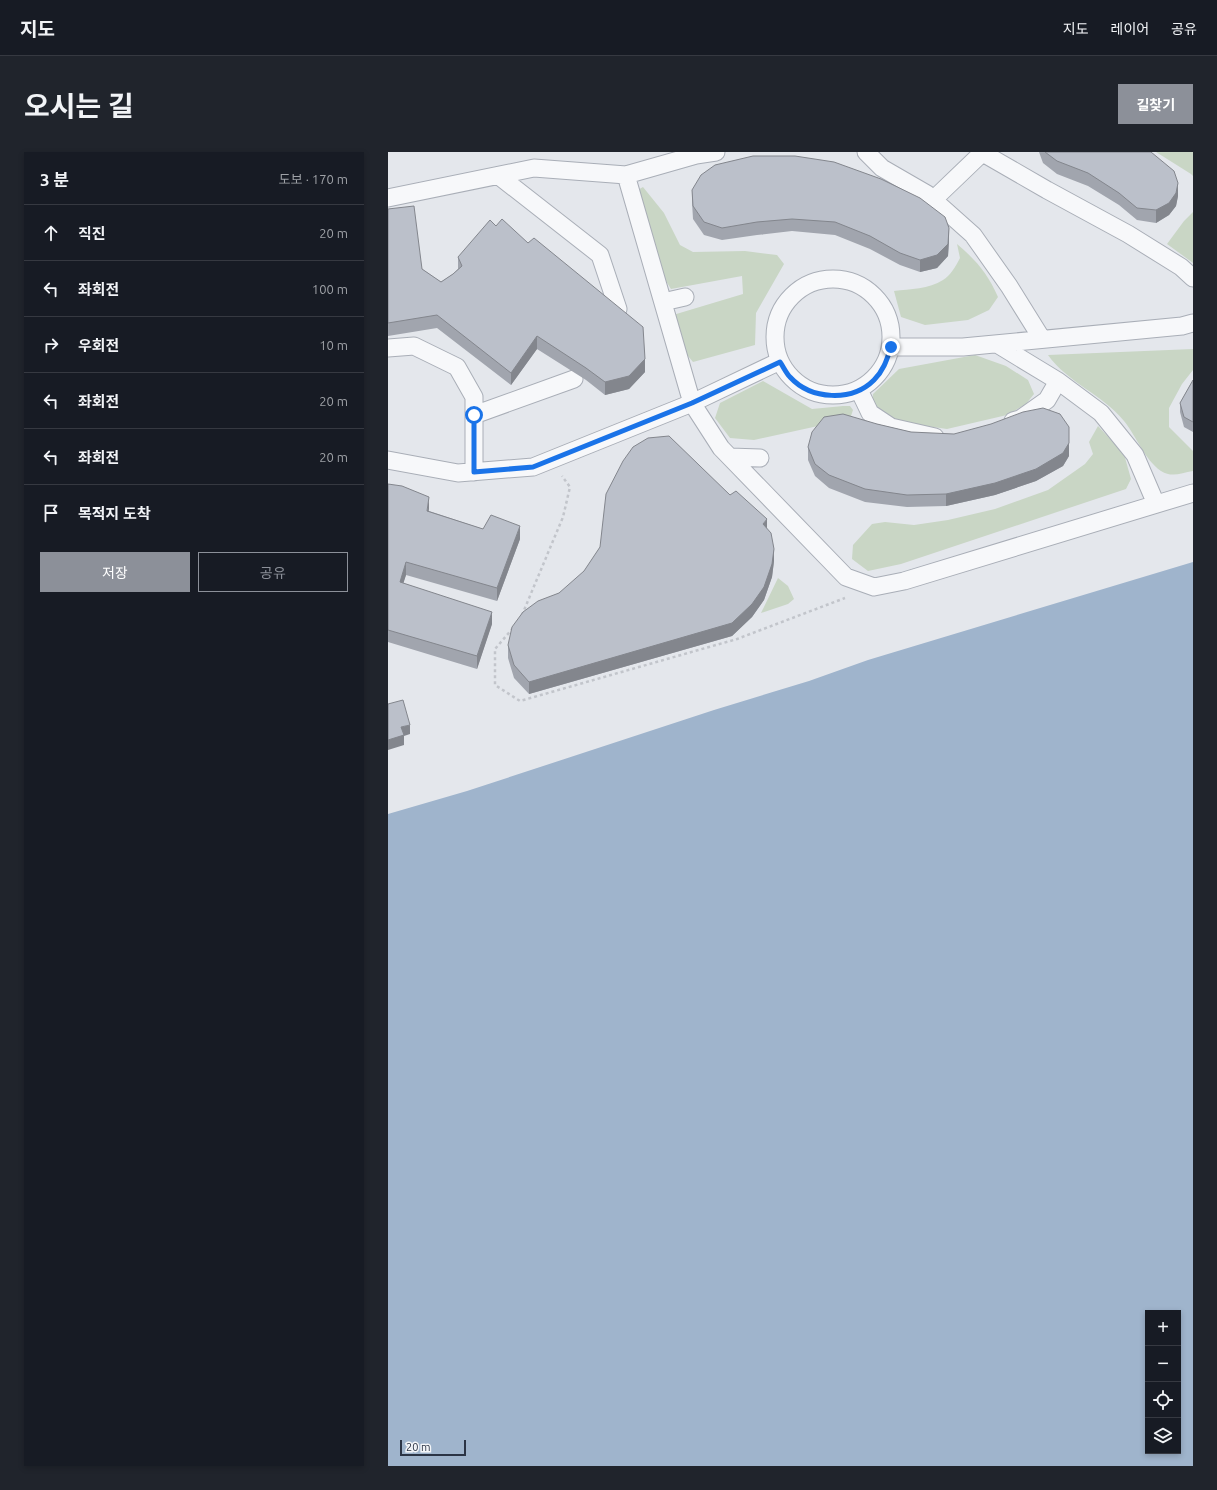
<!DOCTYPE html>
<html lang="ko">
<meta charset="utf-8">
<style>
body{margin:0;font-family:Ubuntu,"Noto Sans KR",sans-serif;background:#20242c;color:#f1f3f6}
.controls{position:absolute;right:12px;bottom:12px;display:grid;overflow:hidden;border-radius:0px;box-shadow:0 2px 6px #0003}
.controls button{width:36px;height:36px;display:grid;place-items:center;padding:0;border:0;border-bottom:1px solid #363941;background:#171b24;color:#f1f3f6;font:20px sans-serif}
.scale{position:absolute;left:12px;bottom:10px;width:66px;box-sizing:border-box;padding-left:4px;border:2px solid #2b3445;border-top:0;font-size:11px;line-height:14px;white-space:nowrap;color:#2b3445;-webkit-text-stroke:3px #f4f6f9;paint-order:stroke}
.stop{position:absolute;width:12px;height:12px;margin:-9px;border:3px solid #1a73e8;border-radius:50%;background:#fff}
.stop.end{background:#1a73e8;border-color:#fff;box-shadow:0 1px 4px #0008}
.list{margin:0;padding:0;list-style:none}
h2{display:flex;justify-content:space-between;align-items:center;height:52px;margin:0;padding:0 16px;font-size:17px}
h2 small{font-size:13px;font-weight:400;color:#9ea1a6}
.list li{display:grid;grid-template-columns:26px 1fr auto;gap:12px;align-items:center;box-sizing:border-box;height:56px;padding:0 16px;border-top:1px solid #363941}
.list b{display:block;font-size:15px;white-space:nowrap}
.list em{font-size:13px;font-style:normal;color:#9ea1a6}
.actions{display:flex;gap:8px;padding:12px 16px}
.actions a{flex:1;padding:9px 0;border:1px solid #8c9099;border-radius:0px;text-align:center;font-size:14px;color:#8c9099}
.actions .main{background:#8c9099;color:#fff}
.icon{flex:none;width:22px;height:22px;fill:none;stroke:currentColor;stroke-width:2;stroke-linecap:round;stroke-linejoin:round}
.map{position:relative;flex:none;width:805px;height:1314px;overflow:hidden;border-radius:0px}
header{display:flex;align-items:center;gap:24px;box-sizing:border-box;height:56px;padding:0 20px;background:#171b24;border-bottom:1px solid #363941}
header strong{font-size:19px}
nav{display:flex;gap:22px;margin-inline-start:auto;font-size:14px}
.intro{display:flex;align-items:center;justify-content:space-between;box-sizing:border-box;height:96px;padding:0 24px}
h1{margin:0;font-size:28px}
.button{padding:10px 18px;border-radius:0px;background:#8c9099;color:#fff;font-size:14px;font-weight:700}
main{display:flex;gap:24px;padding:0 24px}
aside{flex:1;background:#171b24;border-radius:0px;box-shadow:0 2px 6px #0003}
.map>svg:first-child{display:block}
</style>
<header>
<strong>지도</strong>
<nav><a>지도</a><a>레이어</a><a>공유</a></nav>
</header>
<div class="intro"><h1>오시는 길</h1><a class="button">길찾기</a></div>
<main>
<aside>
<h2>3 분<small>도보 · 170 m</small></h2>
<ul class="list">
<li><svg class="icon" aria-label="ahead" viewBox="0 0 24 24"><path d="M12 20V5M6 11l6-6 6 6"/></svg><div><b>직진</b></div><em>20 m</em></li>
<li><svg class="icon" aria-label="left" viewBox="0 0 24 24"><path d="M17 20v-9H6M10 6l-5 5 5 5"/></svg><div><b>좌회전</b></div><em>100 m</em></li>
<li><svg class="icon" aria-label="right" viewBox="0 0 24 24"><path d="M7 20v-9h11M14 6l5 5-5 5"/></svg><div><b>우회전</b></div><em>10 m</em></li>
<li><svg class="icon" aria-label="left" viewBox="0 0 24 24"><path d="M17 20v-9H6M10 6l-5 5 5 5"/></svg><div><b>좌회전</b></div><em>20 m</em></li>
<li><svg class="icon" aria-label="left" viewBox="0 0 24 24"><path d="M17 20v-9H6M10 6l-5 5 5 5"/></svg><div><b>좌회전</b></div><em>20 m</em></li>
<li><svg class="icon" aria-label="arrive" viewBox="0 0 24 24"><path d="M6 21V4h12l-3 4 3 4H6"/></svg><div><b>목적지 도착</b></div></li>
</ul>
<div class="actions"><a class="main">저장</a><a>공유</a></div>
</aside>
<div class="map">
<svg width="805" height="1314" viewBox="0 0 805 1314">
<rect width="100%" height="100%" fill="#e4e7ec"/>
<path fill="#c9d6c5" d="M768,0H805V24L803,22Z
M255,35L276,61L292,93L305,100L357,99L389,103L396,112L368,161L367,193L305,210L295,198L285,163L355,142L354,124L283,137L271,118L248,39Z
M805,60V111L779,92L796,69Z
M569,92C588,108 600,122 610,145L601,158L580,168L537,173L513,165L506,139C522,137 541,137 555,128C562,124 568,114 572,106Z
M805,197V218L794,232L781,256V275L805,299V319C793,321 784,326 773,319C756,307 749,285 736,269C715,243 679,230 660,203Z
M587,203L618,214L640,228L646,242L638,252L619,263L559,277L510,270L484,256L485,242L511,217Z
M375,229L424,257L455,254H462L465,258L462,267L366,288L342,286L327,266L332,251Z
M710,274L736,302L743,327L738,337L513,412L480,419L464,407L465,393L484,372L497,370L526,373L560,368L607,357L660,338L697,312L705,302L701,290Z
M390,426L400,434L406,447L400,452L373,461Z"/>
<path fill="#9fb4cc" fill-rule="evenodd" d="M805,410V1314H0V662L79,639L326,558L421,529L480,508ZM760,1161H790V1299H760Z"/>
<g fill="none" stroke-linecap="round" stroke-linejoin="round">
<defs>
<path id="street" d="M328,0L308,3L238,23L304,251L333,296L458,425L486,435L516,429L805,341
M478,0L494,16L539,42L585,83L621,134L654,187
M593,0L659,38L740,82L793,115L805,126
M111,24L212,103L230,157
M0,46L146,16L238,23
M545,48L594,1
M387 185a58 58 0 1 1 116 0a58 58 0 1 1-116 0Z
M275,150L297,145
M609,192L670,229L713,261L747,303L768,352
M503,195H575L794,174L805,171
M0,196L26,194L69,215L86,245V320
M471,238L482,261L503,275L547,285
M86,263L186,227
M625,269L632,267L659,248L670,229
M342,305L372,306
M0,308L70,321L145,315L304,251L392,209"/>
</defs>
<use href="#street" stroke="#a9aeb7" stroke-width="19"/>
<path stroke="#c2c5cb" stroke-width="2.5" stroke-dasharray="3 3" stroke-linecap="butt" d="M134,463L175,365L182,335L174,324
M125,476L107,497V533L132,549L349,487L457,446"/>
<use href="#street" stroke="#f7f8fa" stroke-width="17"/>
</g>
<path fill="#a1a5ae" d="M651,0H763L790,44L788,54L781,63L768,71L749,68L731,53L700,34L669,22L655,11Z
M304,38L561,88L560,104L549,116L532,120L512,113L482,97L447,83L404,79L369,83L334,88L316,83L305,67L304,50Z
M0,57L34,117L53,130L65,122L70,117V105L257,220L241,237L217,243L198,228L149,197L123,233L49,176L0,184Z
M805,228V280L796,275L792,260V251Z
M489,272L523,280L681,304L675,314L648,329L607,343L558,354L519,355L477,350L441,336L427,324L420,308V295Z
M0,332L41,359L95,377L132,387L109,449L18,423L15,431L104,472L89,517L0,490Z
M342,343L379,376L386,409L384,425L376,448L364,465L344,484L141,542L126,526L120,506V493L171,441Z"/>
<path fill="#83868d" d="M790,31V44L788,54L781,63L768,71V58Z
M561,76V88L560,104L549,116L532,120V108Z
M149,184V197L123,233V221Z
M257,207V220L241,237L217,243V230Z
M681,291V304L675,314L648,329L607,343L558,354V342Z
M41,345V357L39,371V359Z
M379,367V379L375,372Z
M132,374V387L109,449V436Z
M386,397V409L384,425L376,448L364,465L344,484L141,542V530Z
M18,410V423L12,442V430Z
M104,460V472L89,517V504Z
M22,573V582L16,584V593L0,598V588L13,575Z"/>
<path fill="#bbc0ca" stroke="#83868d" d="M657,0H763L786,19L790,31L788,41L781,51L768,58L749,56L731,41L700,21L669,9Z
M365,4H407L446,10L493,27L532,46L557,65L561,76L560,92L549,103L532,108L512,101L482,84L447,70L404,67L369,70L334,76L316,70L305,54L304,38L313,23L327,13Z
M26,54L34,117L53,130L65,122L74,114L70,105L102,68L108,74L114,67L140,91L146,86L255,175L257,207L241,224L217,230L198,216L149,184L123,221L49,163L0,171V57Z
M805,228V270L796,265L792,251Z
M655,256L672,262L681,275V291L675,301L648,317L607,331L558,342L519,343L477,337L441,323L427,312L420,295L424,280L436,265L455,262L489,272L523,280L566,282L603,272L635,260Z
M281,284L342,343L348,339L379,367L375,372L383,381L386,397L384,412L376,435L364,452L344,471L141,530L126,513L120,493L124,475L135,460L150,449L171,441L196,419L212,395L218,342L235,309L245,295L260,286Z
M0,332L14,334L41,345L39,359L95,377L103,363L132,374L109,436L18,410L12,430L104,460L89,504L0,478Z
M15,548L22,573L13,575L16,583L0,588V552Z"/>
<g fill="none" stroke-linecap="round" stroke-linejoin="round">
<path stroke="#1a73e8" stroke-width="5" d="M86,263V320L145,315L304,251L392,210C395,214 398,221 402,225C423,248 464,250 486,228C496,218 499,207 503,195"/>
</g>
</svg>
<div class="controls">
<button>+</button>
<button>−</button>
<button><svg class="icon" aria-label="locate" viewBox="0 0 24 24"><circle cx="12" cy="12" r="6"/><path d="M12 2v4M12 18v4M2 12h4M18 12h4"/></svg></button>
<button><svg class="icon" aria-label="layers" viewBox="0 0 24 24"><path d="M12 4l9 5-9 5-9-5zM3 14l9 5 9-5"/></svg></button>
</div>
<div class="scale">20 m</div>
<div class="stop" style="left:86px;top:263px"></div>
<div class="stop end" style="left:503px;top:195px"></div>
</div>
</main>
